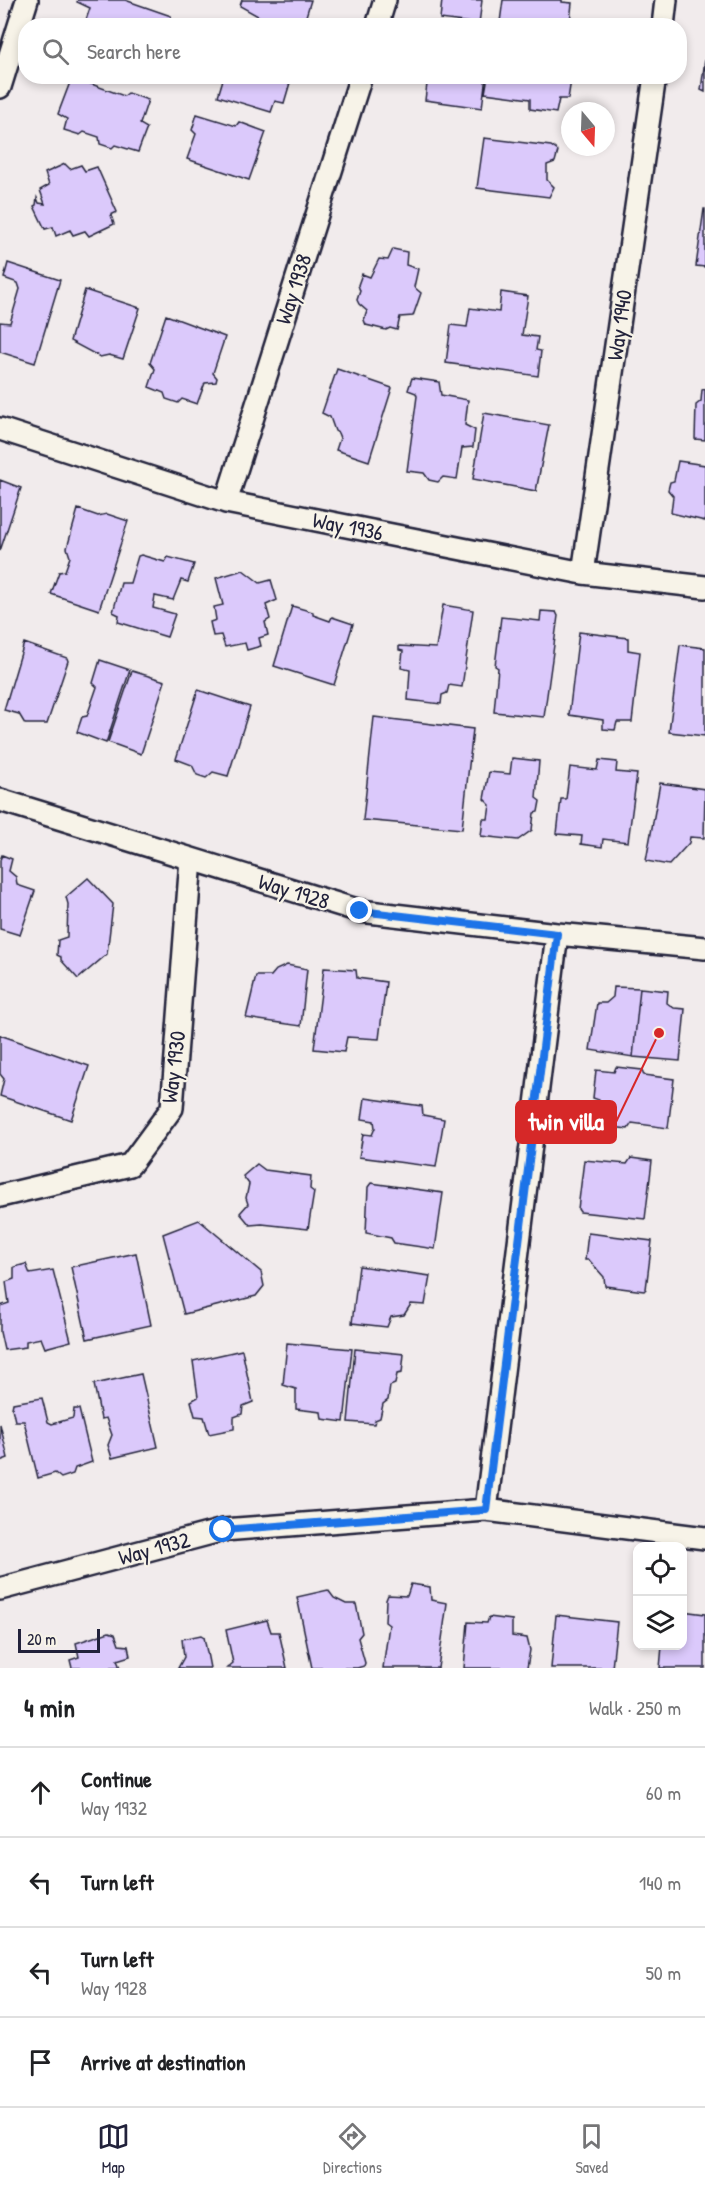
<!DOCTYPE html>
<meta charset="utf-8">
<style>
body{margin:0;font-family:"Patrick Hand",sans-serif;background:#f2f2f2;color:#202124}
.controls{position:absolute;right:18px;bottom:18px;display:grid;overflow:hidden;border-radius:12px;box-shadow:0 3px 9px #0003}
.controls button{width:54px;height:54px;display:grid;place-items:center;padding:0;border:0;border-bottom:2px solid #e0e0e0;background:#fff;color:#202124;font:30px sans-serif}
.compass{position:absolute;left:561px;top:102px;width:54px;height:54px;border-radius:50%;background:#fff;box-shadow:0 3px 9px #0003;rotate:161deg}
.scale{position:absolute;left:18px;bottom:15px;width:82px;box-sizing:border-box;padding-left:6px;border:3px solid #22223b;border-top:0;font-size:16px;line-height:21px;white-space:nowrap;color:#22223b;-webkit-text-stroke:4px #f7f3e8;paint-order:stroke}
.stop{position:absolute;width:18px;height:18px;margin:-14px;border:4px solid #1a73e8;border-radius:50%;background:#fff}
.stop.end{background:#1a73e8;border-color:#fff;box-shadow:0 2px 6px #0008}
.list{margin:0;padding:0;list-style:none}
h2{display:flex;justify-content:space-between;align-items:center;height:78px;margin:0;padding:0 24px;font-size:26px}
h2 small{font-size:20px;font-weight:400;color:#757577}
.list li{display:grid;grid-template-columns:39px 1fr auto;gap:18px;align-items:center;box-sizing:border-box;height:90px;padding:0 24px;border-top:2px solid #e0e0e0}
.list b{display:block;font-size:22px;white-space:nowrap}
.list p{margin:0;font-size:20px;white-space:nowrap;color:#757577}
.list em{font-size:20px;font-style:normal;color:#757577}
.icon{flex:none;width:33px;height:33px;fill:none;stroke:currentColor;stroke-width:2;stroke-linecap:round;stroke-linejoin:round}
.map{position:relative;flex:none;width:705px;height:1668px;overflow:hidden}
.search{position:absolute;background:#fff;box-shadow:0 3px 9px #0003;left:18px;right:18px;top:18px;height:66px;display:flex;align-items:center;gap:15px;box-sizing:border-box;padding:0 21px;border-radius:24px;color:#757577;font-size:22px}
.sheet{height:438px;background:#fff}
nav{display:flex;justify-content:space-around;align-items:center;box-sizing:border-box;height:84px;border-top:2px solid #e0e0e0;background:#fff;font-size:16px;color:#757577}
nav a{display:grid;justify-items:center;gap:3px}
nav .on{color:#22223b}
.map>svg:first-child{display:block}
</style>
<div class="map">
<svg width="705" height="1668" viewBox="0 0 705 1668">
<rect width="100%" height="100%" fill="#f1ebec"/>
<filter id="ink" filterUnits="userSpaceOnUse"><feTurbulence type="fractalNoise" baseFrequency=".0167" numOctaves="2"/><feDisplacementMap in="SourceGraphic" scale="12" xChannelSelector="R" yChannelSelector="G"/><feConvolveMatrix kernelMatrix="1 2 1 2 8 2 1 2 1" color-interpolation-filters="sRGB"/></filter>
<g filter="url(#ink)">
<path fill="#dbc9fb" stroke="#22223b" stroke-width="1.5" d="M78,0H125L171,16L168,26H84L90,8L77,2Z
M242,0H311L303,26H282L281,21L265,20L240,6Z
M442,0H482L479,24L440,19Z
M503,0H562V2L572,3L570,22L559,21L558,26H525L500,22Z
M705,59V92L701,90Z
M224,76H292L284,103L275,101L271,112L218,96Z
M428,76H486L482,108L425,100Z
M488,76H562V78L571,80L568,99H559L556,113L530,109V99L485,93Z
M72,77L124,96L128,93L148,100L140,124L147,128L138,152L115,145L112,148L100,144L99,137L84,132L80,135L64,130L67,119L58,114Z
M197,114L236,126L239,122L266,132L249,180L187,159L196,134L192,130Z
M484,138L551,146L558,151L555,162L547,165V180L554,187L549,197L477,188Z
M65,164L70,169L81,165L85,171L97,167L117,212L111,215L114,224L89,236L85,231L73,235L70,230L56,236L53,227L45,229L34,206L36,205L37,198L39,203L45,204L40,190L49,185L45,173Z
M704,209H705V267L696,266Z
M393,249L407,252L406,265L418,269L414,287L421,293L413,316L400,317L397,330L390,328L386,330L366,325L364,320L367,311L359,304L357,300L360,291L358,285L362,274L370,277L379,259L388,260Z
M8,263L60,280L35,363L0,352V322L10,323L20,289L18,283L4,278Z
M85,290L140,308L123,359L109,355L100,357L70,341Z
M501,292L528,296L522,335L538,337L536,350L541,351L538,376L446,363L451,325L467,327L470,308L499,312Z
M166,315L225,337L213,373L217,378L216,382L205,383L197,404L182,399L178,403L166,399L164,393L149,387L155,369L150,363Z
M337,369L392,388L369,461L336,450L340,438L338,433L335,431L330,417L322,413Z
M412,378L439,382L441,395L468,400L465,425L475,430L473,447L462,448L457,479L443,477L438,482L429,480L424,473L407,471L417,396L416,393L408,390Z
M705,389V440L695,439L696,405L701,401L702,390Z
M484,413L549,425L536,491L473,479Z
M678,461L705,465V521L671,513L673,496L668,490L670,482L674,481Z
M0,480L21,488L0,551Z
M78,509L98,516L107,514L128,521L99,610L51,594L59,572L65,571L70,557L67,548Z
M141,555L165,562L168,557L194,564L188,582L181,580L173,600L155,596L153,608L175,614L167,637L118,622L119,615L113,612L121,583H130L138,556Z
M243,570L260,583L271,580L277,600L266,605L270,619L265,622L268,635L259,638L261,646L247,650L245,643L225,647L221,635L213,636L210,622L216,620L214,607L223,605L216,578Z
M443,605L473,610L462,687L449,685L447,693L442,695L441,704L408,700L410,670L401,668L403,651L399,650V646L436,648Z
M292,606L313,612V615L330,621L332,617L353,624L334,685L274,666Z
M541,611L556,612L558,616L544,717L494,712L498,668L495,666L501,617L540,621Z
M579,632L628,638V650L640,652L632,722H617L615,730L603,729V720L569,715Z
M24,643L67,658L68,661L47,724H25L19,714L4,710Z
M680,645L705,648V736L669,732Z
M100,660L130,670L106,743L77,732L82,717L87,716L97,687L93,683Z
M132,671L165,681L141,754L108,742Z
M198,690L250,707L228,776L213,772L206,778L197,775L192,765L176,759Z
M374,717L473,729L462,829L363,820Z
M512,758L539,761L536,798L540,801L538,812L534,813L532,830L518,840L481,836L483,819H488L490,805L484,799L489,772L510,774Z
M599,760L617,762L616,772L637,774L628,842L603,839L602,847L581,844L582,836L557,834L561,799H566L570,767L597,770Z
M660,783L705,789L704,838L690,837L689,843L669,865L646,861Z
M2,855L12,859L9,871L16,877L17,885L35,891L20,935L0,929V860Z
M88,878L113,904L107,954L78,979L61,960V957L57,955L58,940L67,937L68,904L66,897Z
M287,965L307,969L301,1026L246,1018L256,976H271L276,970Z
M324,968L356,970L357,978L386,982L379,1039L347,1037L344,1052L314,1049Z
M614,987L640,988L633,1057L590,1050L597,1003H606L613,997Z
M640,988L668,991L667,1003L674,1008L685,1009L680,1061L633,1057Z
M0,1035L89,1066L71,1120L0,1096L4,1079L0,1074Z
M616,1067L642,1070L644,1075L674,1079L668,1128L632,1123L628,1129L612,1127V1121L604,1119L605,1110L599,1100L593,1098L596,1070L614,1072Z
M365,1098L422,1106L423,1115L444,1119L436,1167L359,1157L363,1134L372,1135L375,1128L374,1121L362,1119Z
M631,1158L652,1161L645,1219L580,1212L578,1209L584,1160L627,1164Z
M257,1164L265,1170L311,1176L310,1189L314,1192L308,1229L262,1224L250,1225L240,1213L248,1204L246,1198L249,1184L243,1176Z
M371,1183L443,1193L435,1249L394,1243L391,1238L366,1233L368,1187Z
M199,1220L261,1272L264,1286L256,1296L184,1314L163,1234Z
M588,1233L652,1241L646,1289L644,1291L605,1286L604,1277L589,1260H585Z
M136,1253L151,1325L87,1339L71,1267Z
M26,1264L30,1274L53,1270L71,1341L45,1348L41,1338L26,1341V1347L4,1350L0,1332V1306L9,1303L6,1282L14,1279V1267Z
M359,1266L430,1276L425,1305L411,1304L404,1315L391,1317L387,1327L352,1323Z
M287,1343L352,1349L344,1422L322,1419L321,1412L296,1409V1389L283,1385Z
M355,1349L404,1354L402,1373L397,1374L395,1384L390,1386L388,1400L383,1404L380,1418L375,1420L374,1424L348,1422Z
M242,1350L253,1402L243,1406L242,1414L234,1417V1429L209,1434L204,1417L195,1416L191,1401L198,1397L193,1361Z
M141,1374L158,1447L112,1458L108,1445L112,1435L106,1418L101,1419L94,1384Z
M42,1398L48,1422L52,1424L73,1418L74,1409H79L92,1462L75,1468L73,1474L61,1478L55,1473L38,1478L24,1421H15L12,1408L13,1403Z
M0,1424L8,1458L0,1461Z
M411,1584L430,1587L431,1600L447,1603L438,1668H383L389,1625L385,1622L386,1600L388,1595L407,1596Z
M328,1590L334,1598L346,1604H356L362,1633L358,1638L365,1663L364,1666L357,1668H312L297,1597Z
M682,1611L705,1614V1668H660L662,1646H682Z
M556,1615L617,1622L612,1668H551Z
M489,1617L512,1620V1636L527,1638L530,1650L527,1668H464L468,1622L487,1623Z
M267,1620L271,1632H279L287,1668H227L233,1663L226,1630Z
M109,1632L115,1634L119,1645L128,1646L130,1656L117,1660L120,1668H72L70,1660L79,1657L76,1643Z
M201,1635L204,1637L210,1668H178L184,1657L182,1639Z"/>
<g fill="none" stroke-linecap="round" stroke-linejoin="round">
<defs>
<path id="street" d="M377,26L385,0
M663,26L666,0
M0,87L27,0
M0,429L226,502L583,573L705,587
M226,502L361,76
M583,573L655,76
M0,800L360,911L557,934L705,948
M0,1196L130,1165L172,1108L191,859
M486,1510L557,934
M0,1589L223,1530L486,1510L705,1538"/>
</defs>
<use href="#street" stroke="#22223b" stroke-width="26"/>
<use href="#street" stroke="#f7f3e8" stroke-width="21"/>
</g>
</g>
<g fill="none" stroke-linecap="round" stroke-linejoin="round" filter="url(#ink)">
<path stroke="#1a73e8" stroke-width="8" d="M223,1530L486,1510L557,934L360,911"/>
</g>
<g text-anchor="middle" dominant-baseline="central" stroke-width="4.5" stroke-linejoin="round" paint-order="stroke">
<g font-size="22" fill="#22223b" stroke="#f7f3e8">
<text transform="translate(293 289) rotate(-72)">Way 1938</text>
<text transform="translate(619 325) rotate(-82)">Way 1940</text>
<text transform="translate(348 526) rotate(11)">Way 1936</text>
<text transform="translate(294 891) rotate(17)">Way 1928</text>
<text transform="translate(173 1067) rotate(-83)">Way 1930</text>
<text transform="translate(154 1548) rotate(-15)">Way 1932</text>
</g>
</g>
<path fill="none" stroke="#d62828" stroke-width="2" d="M659 1033L616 1122"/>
<circle fill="#d62828" stroke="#f7f3e8" stroke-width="2" cx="659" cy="1033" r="6"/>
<rect fill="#d62828" stroke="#d62828" stroke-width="2" x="516" y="1101" width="100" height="42" rx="6"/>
<g font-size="24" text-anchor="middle" font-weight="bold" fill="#fff">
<text x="566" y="1130">twin villa</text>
</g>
</svg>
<div class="controls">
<button><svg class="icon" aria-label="locate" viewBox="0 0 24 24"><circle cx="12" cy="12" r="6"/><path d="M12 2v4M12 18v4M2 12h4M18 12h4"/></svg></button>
<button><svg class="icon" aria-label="layers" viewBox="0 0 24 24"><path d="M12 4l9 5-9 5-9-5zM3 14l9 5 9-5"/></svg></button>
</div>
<svg class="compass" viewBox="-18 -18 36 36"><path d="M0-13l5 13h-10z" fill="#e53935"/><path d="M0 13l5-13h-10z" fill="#757577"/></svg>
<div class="scale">20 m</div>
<div class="stop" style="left:223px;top:1530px"></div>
<div class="stop end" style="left:360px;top:911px"></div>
<div class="search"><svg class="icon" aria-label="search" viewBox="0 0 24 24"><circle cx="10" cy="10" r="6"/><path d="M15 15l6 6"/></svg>Search here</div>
</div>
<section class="sheet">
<h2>4 min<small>Walk · 250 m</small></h2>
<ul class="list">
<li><svg class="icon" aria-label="ahead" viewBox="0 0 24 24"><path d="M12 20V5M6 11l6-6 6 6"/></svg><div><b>Continue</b><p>Way 1932</p></div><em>60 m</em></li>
<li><svg class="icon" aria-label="left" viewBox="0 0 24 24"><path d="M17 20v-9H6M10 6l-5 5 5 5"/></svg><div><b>Turn left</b></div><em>140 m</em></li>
<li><svg class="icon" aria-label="left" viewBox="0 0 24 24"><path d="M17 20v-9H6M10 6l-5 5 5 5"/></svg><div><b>Turn left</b><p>Way 1928</p></div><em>50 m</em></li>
<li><svg class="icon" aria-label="arrive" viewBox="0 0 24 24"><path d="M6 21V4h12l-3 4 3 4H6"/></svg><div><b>Arrive at destination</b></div></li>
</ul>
</section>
<nav>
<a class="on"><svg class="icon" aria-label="map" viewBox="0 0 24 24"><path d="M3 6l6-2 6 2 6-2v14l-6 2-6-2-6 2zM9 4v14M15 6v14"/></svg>Map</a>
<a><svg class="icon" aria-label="directions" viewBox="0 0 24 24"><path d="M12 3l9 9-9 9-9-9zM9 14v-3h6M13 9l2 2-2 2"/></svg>Directions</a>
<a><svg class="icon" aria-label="saved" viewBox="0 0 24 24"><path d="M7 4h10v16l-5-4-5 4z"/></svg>Saved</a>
</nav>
